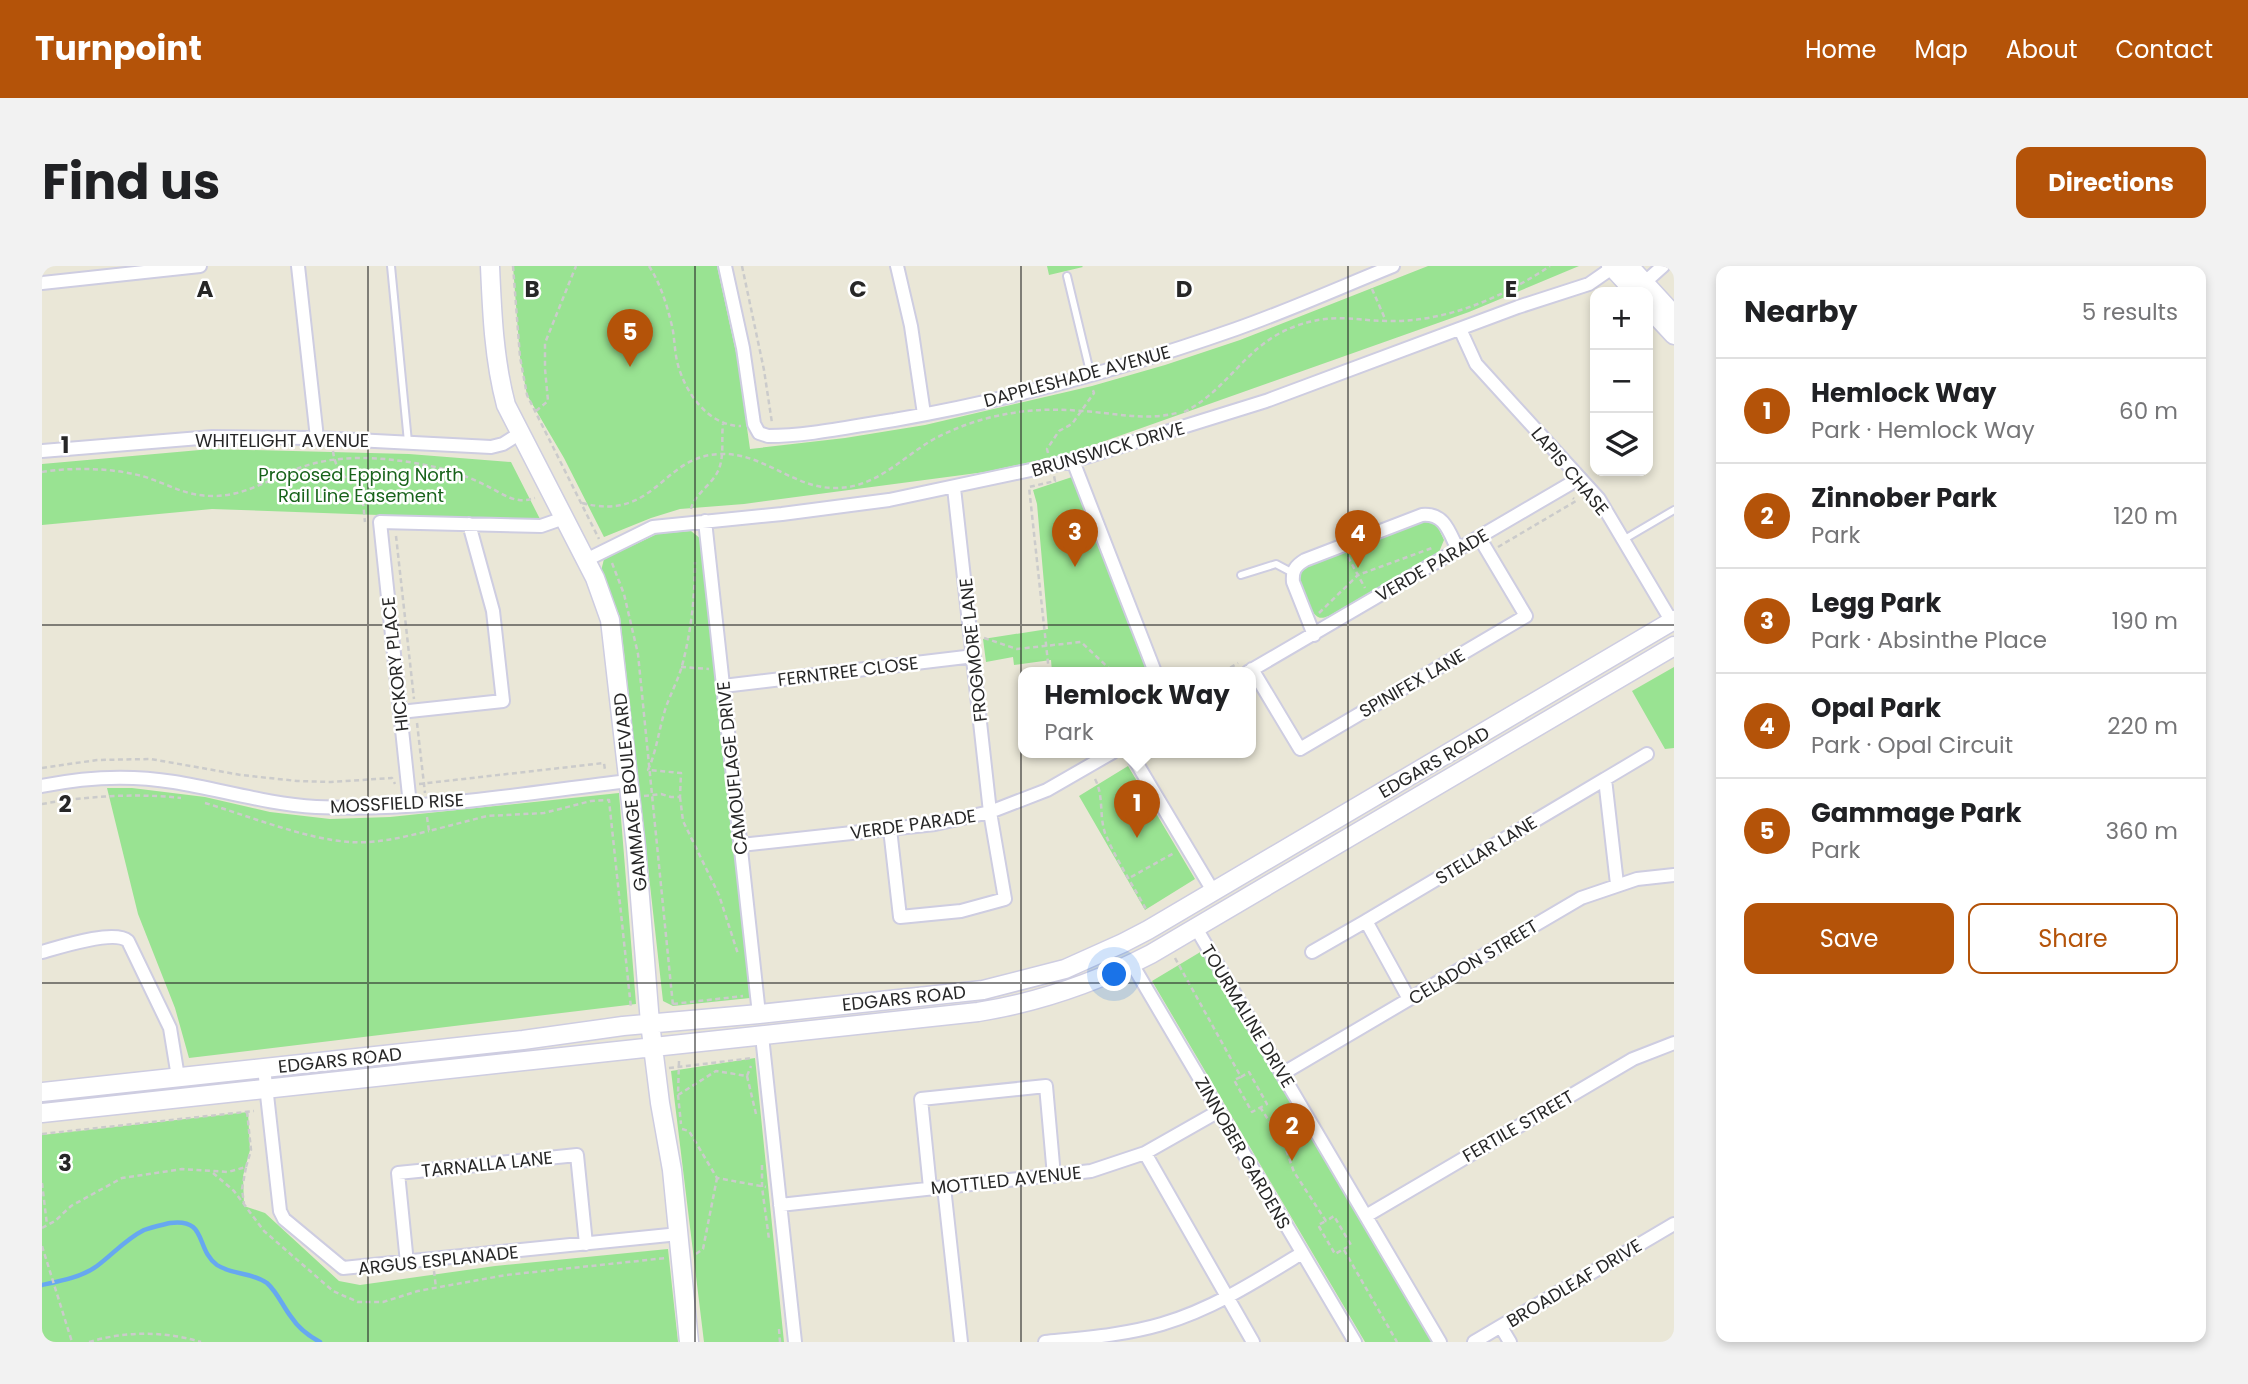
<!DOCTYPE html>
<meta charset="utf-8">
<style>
body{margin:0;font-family:Poppins,sans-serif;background:#f2f2f2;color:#202124}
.controls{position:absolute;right:21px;top:21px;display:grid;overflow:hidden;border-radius:14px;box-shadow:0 4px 10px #0003}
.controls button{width:63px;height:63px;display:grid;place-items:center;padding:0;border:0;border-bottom:2px solid #e0e0e0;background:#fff;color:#202124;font:35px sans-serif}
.you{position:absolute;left:1073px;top:709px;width:24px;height:24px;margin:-18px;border:5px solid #fff;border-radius:50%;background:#1a73e8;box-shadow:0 0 0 10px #1a73e833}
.badge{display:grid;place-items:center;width:46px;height:46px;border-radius:50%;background:#b45309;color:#fff;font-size:23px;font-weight:700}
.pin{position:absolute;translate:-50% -58px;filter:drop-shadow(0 2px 4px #0008)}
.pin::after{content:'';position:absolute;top:37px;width:24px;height:21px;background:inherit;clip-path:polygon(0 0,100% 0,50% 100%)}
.popup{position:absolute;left:976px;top:401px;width:238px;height:91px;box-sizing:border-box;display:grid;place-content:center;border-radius:14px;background:#fff;filter:drop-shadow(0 2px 5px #0005);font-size:23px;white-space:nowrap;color:#757577}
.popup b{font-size:26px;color:#202124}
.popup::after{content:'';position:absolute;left:50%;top:100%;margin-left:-14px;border:14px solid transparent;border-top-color:#fff}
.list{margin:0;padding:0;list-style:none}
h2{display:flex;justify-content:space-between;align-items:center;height:91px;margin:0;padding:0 28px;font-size:30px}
h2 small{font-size:23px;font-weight:400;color:#757577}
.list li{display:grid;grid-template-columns:46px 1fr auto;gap:21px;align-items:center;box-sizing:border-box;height:105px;padding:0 28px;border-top:2px solid #e0e0e0}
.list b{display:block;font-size:26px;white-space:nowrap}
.list p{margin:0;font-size:23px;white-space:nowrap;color:#757577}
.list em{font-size:23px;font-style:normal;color:#757577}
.actions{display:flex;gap:14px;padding:21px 28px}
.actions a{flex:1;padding:16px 0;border:2px solid #b45309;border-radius:14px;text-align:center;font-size:24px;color:#b45309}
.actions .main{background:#b45309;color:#fff}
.icon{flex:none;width:38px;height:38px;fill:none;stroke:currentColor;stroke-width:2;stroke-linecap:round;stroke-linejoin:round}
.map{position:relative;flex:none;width:1632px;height:1076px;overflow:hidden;border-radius:14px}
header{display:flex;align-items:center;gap:42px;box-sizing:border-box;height:98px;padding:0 35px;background:#b45309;color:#fff}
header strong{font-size:33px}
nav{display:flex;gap:38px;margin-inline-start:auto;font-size:24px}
.intro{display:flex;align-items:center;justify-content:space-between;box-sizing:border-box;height:168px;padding:0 42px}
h1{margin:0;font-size:49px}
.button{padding:18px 32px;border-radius:14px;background:#b45309;color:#fff;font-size:24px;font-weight:700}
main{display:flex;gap:42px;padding:0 42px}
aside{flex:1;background:#fff;border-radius:14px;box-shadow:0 4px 10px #0003}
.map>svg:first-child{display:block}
</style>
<header>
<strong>Turnpoint</strong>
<nav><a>Home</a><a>Map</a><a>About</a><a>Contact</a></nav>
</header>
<div class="intro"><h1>Find us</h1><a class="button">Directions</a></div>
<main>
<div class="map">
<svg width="1632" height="1076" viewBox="0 0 1632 1076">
<rect width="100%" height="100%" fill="#eae7d7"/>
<path fill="#99e392" d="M471,0H675L695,91L708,183L803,172L883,159L1050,120L1123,99L1198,74L1386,0H1537L1427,46L1029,187L943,206L702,238L638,243L609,252L562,271L522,192L485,129L478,91Z
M1005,0H1040L1041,1L1007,9Z
M169,183L367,188L469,196L499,255L170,243L0,259V198Z
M1030,211L1105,406H1010L1009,394L972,399L971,391L944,396L941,373L1006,363L995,238L991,224Z
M1381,255H1393L1402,274L1397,286L1287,350C1283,351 1280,353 1276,351C1269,348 1255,316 1257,308C1258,304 1261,302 1265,299Z
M649,265L659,273L708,732L631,740L621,735L578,351L559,305L562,293L615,268Z
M1632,401V482L1623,483L1590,425Z
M1086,500L1153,613L1103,644L1037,530Z
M90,522L163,531L228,546L288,553L348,551L577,527L594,738L147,792L133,742L96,648L65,522Z
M1160,685L1390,1076H1323L1110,715Z
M713,792L742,1076H662L629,805Z
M206,846L208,884L201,910L202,940L223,947L297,1015L318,1019L453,1000L626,983L636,1076H0V869Z"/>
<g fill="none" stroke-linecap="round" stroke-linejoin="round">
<path stroke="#67a8f0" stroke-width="4.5" d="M0,1019C19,1015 40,1011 55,1000C71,988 84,973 102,964C110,961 120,959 128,957C166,952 153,983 175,999C190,1009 210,1006 225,1017C236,1027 241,1041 250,1052C257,1063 267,1070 278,1076"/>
<defs>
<path id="lane" d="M349,0L366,176
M1025,10L1049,110
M1581,274L1632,244
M1199,309L1234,298L1251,307"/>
<path id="street" d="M256,0L275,172
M683,0L701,82L712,158L717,167L726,170C767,170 811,160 852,154C968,134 1083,102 1194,63C1248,44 1299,21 1351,0
M855,0L869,60L882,148
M0,17L158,0
M1602,17L1621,0
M1418,63L1434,98L1557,233L1630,356
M0,185L170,171L275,172L449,181L461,178L477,168
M1031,195L1113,406
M663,255L717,748
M544,294L611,261L740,248L847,234L1031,195L1224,135L1476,41L1547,18L1570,2
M1272,369L1251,316C1250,305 1253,300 1263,294L1380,249C1403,247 1407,266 1416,284
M1210,403L1258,483L1484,350L1437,271
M1206,406L1538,212
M681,420L932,390
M358,446L461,435L451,345L427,258
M1088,486L1171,625
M1563,513L1605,488
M0,520C43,511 89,509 132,516C180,524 226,538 274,541C378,546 483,527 587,515
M368,539L338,256L499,260L522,252
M848,563L858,651L919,645L963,633L948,546L912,222
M699,579L893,558L948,546L1005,524L1071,486
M1154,662L1398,1076
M0,686C18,681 72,663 86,675L128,762L136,811
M1270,686L1324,655
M1090,698L1313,1076
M1367,733L1324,655L1563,513L1575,618
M720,770L753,1076
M222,802L238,945L242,953L301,1002L637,968
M1240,808L1539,632L1595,613L1632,609
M1103,887L1211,1076
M902,921L919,1076
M888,922L879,833L1004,820L1012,910
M738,939L1049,905L1103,887L1177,845
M1324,950L1591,793L1632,777
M365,997L356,907L535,889L544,978
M1459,1061L1468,1076
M1003,1076C1042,1072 1083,1069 1120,1058C1171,1043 1216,1014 1260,987
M1432,1076L1632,958"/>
<path id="secondary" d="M448,0C450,47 452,94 464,139L553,312L568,354L594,581L608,757L618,837L630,904L647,1076
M1569,0L1593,26
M1587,0L1632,49
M1606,41L1632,69
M0,826L481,774L581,760L717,748L941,724L1023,703L1081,677L1106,664L1632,354
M0,847L936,746C998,736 1053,717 1109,688L1632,380"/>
</defs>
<use href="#lane" stroke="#cecde1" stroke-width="10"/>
<use href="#street" stroke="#cecde1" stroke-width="16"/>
<use href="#secondary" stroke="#cecde1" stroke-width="21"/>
<path stroke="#cbcbcb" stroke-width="2.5" stroke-dasharray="5 3.5" stroke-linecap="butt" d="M471,0L478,91L485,129L557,273
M607,0C618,17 624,36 629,56C633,70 632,85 636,99C644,128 667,160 699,160
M700,0L722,104L730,157
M1330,23L1344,55
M494,145L506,135L503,103V77L534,0
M1142,146C1188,123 1203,78 1254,60C1290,47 1309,54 1344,55C1402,57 1460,32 1508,0
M291,185C294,212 311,212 320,233C322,240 322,248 323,256
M1006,187L1005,183L1017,165L1030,158L1052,127L1050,122
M0,206C32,201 69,202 100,210C127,218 142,230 171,230C202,230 224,215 252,204C296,186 347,191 393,201C411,205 427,211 443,219C454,224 466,233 477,234C483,235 488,233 493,232
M540,237C614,256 619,190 678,188C721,186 752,223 794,222C834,222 859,192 892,173C909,164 927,157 946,152C978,144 1007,142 1040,145C1073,147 1103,155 1135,147
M649,243C652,229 668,220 675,207C683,193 679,174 681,158
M354,270L372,433
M1456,281L1534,235L1531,232
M1306,291L1323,322
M570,297L582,328L596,388L631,740
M1277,347L1316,309L1390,282
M942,372L975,383L1039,376L1071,406
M639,401L667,403
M1007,406L987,221L1013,215L1012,210
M1181,406L1196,397
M375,457L383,527
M0,502L55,494L109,493L199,509L255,515L289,516L350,512L353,518
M1053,513C1062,530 1057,549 1063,567C1073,592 1092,621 1105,645
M377,518L562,497L563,504
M602,530L619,528L629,531H638L639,507L606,504C615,484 617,462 624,441C629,427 636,414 640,400C649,366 653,331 653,296
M638,531L641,555L677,629L696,688
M163,537C207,550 263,573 308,576C335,578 361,571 387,565
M0,538C45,530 94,527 139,532
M385,551L387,565L445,550L502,547L549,535L567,534L589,742
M1089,611L1132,587
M1133,692L1199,811L1207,806L1225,838L1210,846L1192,814L1199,811
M631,738L701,730
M637,795L636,829L639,858
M627,802L711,792
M705,810L714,848
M636,829L674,805L705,810L709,800
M1218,841L1242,878L1252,906L1284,955L1292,950L1309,979L1293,988L1276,959L1284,955
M640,863L647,865L675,912L724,921
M0,868L212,845
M720,899V921L727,973
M204,901L209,884L205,845
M171,907L192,925L222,965L291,1025L316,1036H341L376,1025L464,1009L624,992
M0,917L5,959
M0,962L13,955L29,940L80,912L140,903L186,906L204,901L200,923L202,938
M0,980L30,1076
M1302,984L1355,1076
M654,988L661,983L675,912
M392,1005L394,1022
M737,1063L738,1076
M47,1076C84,1065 122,1065 159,1076"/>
<use href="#lane" stroke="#fff" stroke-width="6"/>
<use href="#street" stroke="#fff" stroke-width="12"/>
<use href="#secondary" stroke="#fff" stroke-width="18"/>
</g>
<path fill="none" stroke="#272727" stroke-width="2" stroke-opacity="0.55" d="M326,0V1076M653,0V1076M979,0V1076M1306,0V1076M0,359H1632M0,717H1632"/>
<g text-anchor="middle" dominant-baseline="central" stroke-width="5" stroke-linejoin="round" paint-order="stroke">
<g font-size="18" fill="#272727" stroke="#fff">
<text transform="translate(1035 110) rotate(-15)">DAPPLESHADE AVENUE</text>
<text x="240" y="174">WHITELIGHT AVENUE</text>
<text transform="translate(1066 183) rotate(-16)">BRUNSWICK DRIVE</text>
<text transform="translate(1528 205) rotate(50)">LAPIS CHASE</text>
<text transform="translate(1390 299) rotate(-30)">VERDE PARADE</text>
<text transform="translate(931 384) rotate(-96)">FROGMORE LANE</text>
<text transform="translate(353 398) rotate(-96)">HICKORY PLACE</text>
<text transform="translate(806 405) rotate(-7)">FERNTREE CLOSE</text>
<text transform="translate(1370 417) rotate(-30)">SPINIFEX LANE</text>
<text transform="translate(1392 496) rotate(-30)">EDGARS ROAD</text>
<text transform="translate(690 502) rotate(-96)">CAMOUFLAGE DRIVE</text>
<text transform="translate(588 526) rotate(-96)">GAMMAGE BOULEVARD</text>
<text transform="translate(355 537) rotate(-3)">MOSSFIELD RISE</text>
<text transform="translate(871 558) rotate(-8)">VERDE PARADE</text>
<text transform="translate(1444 584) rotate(-31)">STELLAR LANE</text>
<text transform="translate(1431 696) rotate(-31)">CELADON STREET</text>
<text transform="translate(862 732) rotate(-6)">EDGARS ROAD</text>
<text transform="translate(1206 750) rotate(59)">TOURMALINE DRIVE</text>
<text transform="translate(298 794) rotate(-6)">EDGARS ROAD</text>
<text transform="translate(1476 860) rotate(-30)">FERTILE STREET</text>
<text transform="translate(1201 887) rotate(60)">ZINNOBER GARDENS</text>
<text transform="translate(445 898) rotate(-6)">TARNALLA LANE</text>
<text transform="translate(964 914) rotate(-6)">MOTTLED AVENUE</text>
<text transform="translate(396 994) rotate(-6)">ARGUS ESPLANADE</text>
<text transform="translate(1532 1017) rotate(-31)">BROADLEAF DRIVE</text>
</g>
<g font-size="18" fill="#18631b" stroke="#fff">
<text x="319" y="208">Proposed Epping North<tspan x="319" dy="21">Rail Line Easement</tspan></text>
</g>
</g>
<g font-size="23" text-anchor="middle" font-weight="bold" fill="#272727" stroke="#fff" stroke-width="5" stroke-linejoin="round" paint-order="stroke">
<text x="163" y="31">A</text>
<text x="490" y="31">B</text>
<text x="816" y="31">C</text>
<text x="1142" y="31">D</text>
<text x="1469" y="31">E</text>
<text x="23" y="187">1</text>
<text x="23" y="546">2</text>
<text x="23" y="905">3</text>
</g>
</svg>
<div class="controls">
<button>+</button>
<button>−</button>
<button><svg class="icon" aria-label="layers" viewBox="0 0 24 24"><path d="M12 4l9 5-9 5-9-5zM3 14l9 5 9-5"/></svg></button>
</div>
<div class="you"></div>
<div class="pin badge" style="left:1095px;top:572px">1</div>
<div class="popup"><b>Hemlock Way</b>Park</div>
<div class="pin badge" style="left:1250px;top:895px">2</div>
<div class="pin badge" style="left:1033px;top:301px">3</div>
<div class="pin badge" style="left:1316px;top:302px">4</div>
<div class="pin badge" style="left:588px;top:101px">5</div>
</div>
<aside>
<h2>Nearby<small>5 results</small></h2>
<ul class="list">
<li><span class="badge">1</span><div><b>Hemlock Way</b><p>Park · Hemlock Way</p></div><em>60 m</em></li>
<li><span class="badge">2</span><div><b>Zinnober Park</b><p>Park</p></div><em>120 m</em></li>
<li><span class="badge">3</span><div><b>Legg Park</b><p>Park · Absinthe Place</p></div><em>190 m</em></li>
<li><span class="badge">4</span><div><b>Opal Park</b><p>Park · Opal Circuit</p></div><em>220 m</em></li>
<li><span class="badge">5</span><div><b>Gammage Park</b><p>Park</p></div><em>360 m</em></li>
</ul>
<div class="actions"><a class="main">Save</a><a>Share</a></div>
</aside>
</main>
